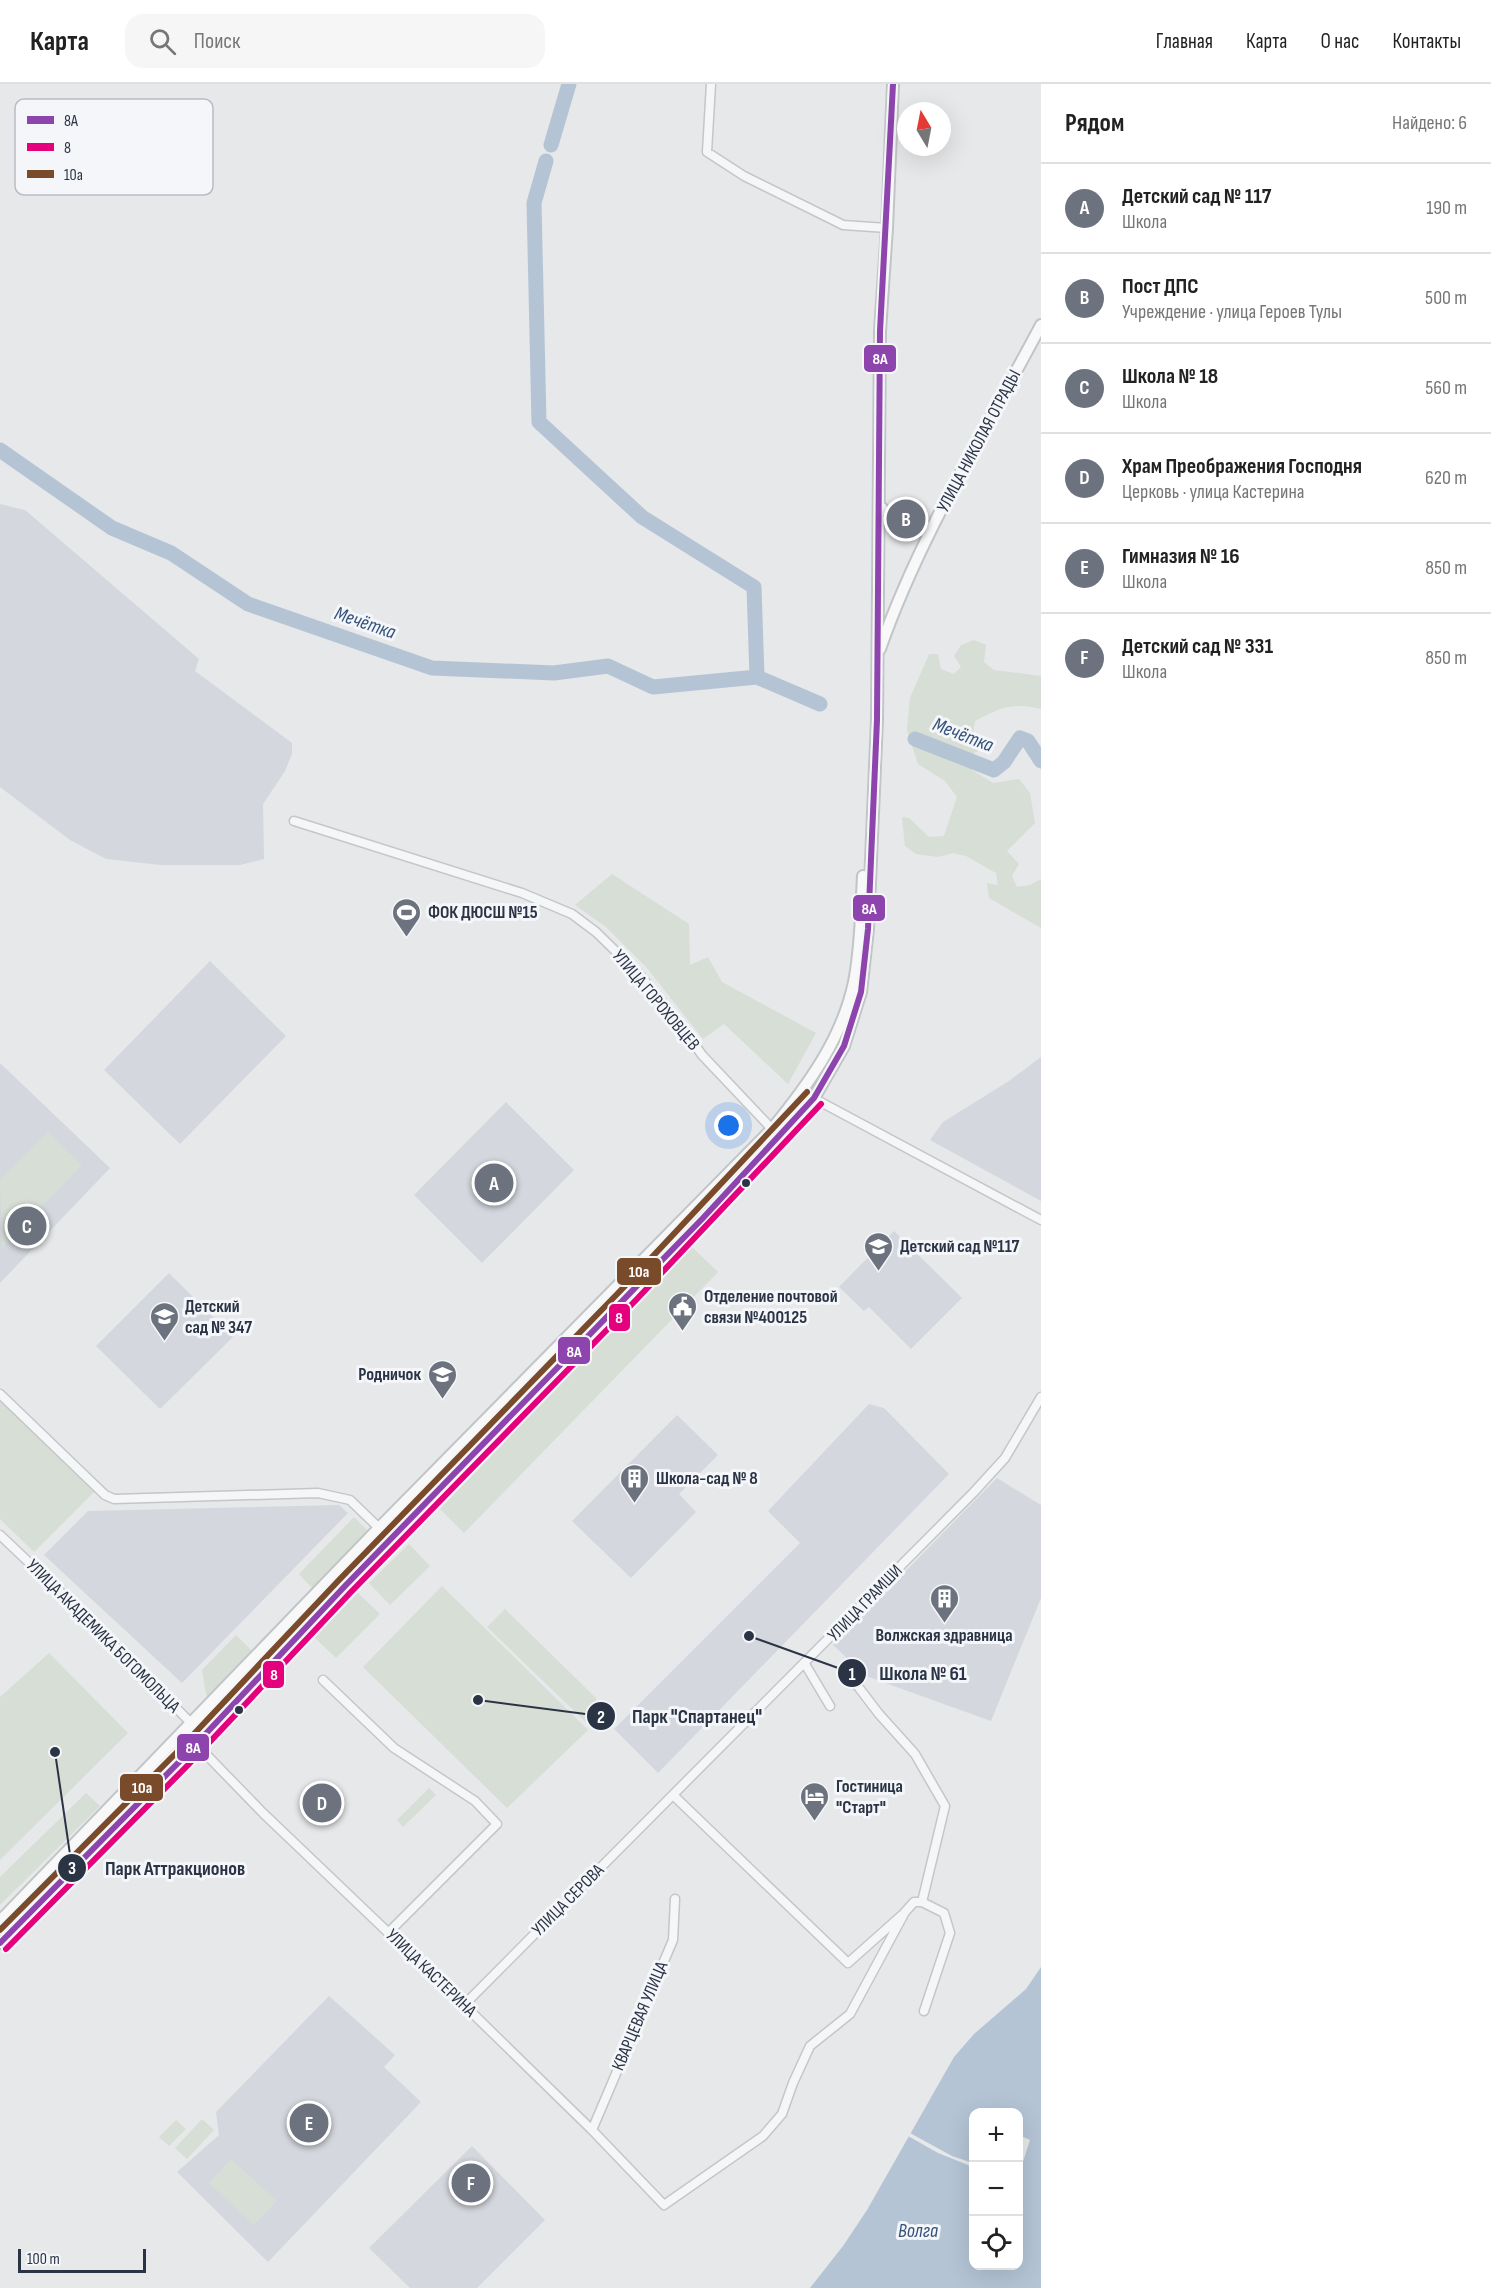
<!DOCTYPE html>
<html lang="ru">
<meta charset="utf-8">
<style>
body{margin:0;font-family:"Sofia Sans Condensed",sans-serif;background:#f6f6f6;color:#222}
.controls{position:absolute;right:18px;bottom:18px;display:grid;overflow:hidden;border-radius:12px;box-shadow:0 6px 24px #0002}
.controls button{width:54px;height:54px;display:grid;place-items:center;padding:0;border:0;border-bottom:2px solid #e0e0e0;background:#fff;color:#222;font:30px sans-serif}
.compass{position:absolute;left:897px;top:18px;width:54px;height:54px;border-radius:50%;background:#fff;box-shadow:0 6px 24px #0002;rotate:350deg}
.scale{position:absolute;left:18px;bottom:15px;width:128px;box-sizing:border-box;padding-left:6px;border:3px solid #2b3445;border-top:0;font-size:16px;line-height:21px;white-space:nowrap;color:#2b3445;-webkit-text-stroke:4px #f4f6f9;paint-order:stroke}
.you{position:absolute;left:729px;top:1042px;width:21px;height:21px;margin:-15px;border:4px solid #fff;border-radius:50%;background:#1a73e8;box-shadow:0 0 0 9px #1a73e833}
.badge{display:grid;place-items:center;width:39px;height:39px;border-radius:50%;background:#6c737f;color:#fff;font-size:20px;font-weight:700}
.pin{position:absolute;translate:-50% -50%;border:3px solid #fff;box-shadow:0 2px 6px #0006}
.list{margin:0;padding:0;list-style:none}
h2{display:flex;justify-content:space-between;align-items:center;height:78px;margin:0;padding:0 24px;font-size:26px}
h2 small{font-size:20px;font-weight:400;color:#767676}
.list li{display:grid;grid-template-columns:39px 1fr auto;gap:18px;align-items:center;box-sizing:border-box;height:90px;padding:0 24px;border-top:2px solid #e0e0e0}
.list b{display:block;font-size:22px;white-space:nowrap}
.list p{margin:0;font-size:20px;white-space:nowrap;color:#767676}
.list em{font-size:20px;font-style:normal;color:#767676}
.icon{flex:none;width:33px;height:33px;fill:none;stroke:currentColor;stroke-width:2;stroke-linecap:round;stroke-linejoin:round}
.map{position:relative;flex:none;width:1041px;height:2204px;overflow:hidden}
header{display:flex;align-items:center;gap:36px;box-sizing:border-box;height:84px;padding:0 30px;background:#fff;border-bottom:2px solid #e0e0e0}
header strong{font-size:28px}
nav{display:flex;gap:33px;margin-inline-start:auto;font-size:21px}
.search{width:420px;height:54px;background:#f6f6f6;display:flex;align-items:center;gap:15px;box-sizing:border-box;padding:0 21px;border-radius:18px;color:#767676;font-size:22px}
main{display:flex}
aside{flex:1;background:#fff}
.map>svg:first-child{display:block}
</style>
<header>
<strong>Карта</strong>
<div class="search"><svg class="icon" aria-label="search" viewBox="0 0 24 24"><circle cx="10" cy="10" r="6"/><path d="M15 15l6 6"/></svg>Поиск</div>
<nav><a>Главная</a><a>Карта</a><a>О нас</a><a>Контакты</a></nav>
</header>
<main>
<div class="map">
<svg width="1041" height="2204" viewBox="0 0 1041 2204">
<rect width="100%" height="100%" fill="#e6e8ea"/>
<path fill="#d4d7dd" d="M0,420L25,426L199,575L195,587L292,659V670L285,687L263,720L264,775L240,781H161L106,775L70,756L0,703Z
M210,877L286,952L180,1060L104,986Z
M1041,973V1117L930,1056L943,1038L1009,997Z
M0,979L110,1084L0,1199Z
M506,1018L574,1086L482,1179L414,1111Z
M894,1147L962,1214L911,1265L869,1223L864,1227L839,1203Z
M169,1189L233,1253L160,1325L96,1262Z
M869,1320L884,1324L949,1390L658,1689L614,1645L800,1459L768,1427Z
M677,1331L718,1371L679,1410L696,1428L631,1494L572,1437Z
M997,1394L1041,1421V1514L991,1637L866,1592L833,1561Z
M339,1421L348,1429L182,1599L44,1471L88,1427Z
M329,1912L395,1971L384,1983L421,2018L268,2178L177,2088L219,2051L216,2028Z
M472,2062L545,2136L477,2204H410L369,2164Z"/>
<path fill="#d6ded6" d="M974,556L986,561L984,578L994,586L1041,592V625C1013,618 999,624 975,637L972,654L989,662L974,669L972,686L993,699L1019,695L1030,709L1035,739L1007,767L1019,780L1012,792L1017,803L1030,801L1041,795V844L989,814L987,799L998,801L996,789L966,772L953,769L938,773L916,770L905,762L902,733L909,734L929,753L944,752L957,713L945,697L918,680L907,646L910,614L929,570H938L941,585L954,590L961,583L954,572L961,561Z
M612,790L689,840L690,881L708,873L722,898L816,949L788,1000L724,940L703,955L647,884L606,843L575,821Z
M48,1048L82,1081L2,1164L0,1096Z
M692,1163L718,1188L464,1449L440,1425Z
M0,1318L94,1408L34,1468L0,1435Z
M354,1433L369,1448L313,1505L299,1490Z
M409,1460L430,1482L390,1521L369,1499Z
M442,1502L588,1646L507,1724L363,1583Z
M358,1509L380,1530L336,1574L314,1553Z
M505,1525L596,1614L597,1637L590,1642L487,1543Z
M236,1551L253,1568L207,1616L202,1586Z
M49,1569L128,1649L0,1776V1613Z
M429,1704L436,1711L403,1743L397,1736Z
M86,1709L100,1722L0,1821V1793Z
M202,2035L214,2046L187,2075L175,2064Z
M176,2036L186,2045L169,2062L159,2053Z
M231,2075L277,2117L254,2141L209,2099Z"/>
<path fill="#b4c4d5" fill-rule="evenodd" d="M1041,1883V2204H810L843,2162L867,2126L954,1973L974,1950L1026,1905ZM974,2028H1018V2182H974Z"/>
<path fill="#e6e8ea" d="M910,2049L952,2072L973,2079V2083L938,2069L908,2052Z
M1019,2051L1030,2056L1019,2090Z"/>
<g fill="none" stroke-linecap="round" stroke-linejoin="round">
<path stroke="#b4c4d5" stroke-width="15" d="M551,61L569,0
M546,77L534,119L539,338L642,433L754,503L757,593
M0,366L112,444L171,469L248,520L432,584L554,589L608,582L653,603L757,593L820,620
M915,655L994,686L1004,678L1020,654L1028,657L1041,677"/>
<defs>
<path id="minor" d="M711,0L707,68L744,92L831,135L843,141L887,144
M294,737L522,809L572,830L596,848L640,891L683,944L702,971L772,1045
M802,1008L1041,1136
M0,1310L105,1411L114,1415L318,1409L350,1416L379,1444
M0,1451L79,1526L192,1640L196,1660L263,1729L464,1921L592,2046L664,2121L763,2052L782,2030L793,1999L810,1962L850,1930L905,1828L914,1818H922L944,1829L950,1849L924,1927
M805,1580L830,1622
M323,1596L394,1664L475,1717L497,1740L388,1849
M853,1596L879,1630L915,1670L945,1722L922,1818
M673,1711L848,1879L902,1831
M464,1921L973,1409L1005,1374L1041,1313
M592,2046L673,1856L675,1815"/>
<path id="major" d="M882,424C892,452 909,453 933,442
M880,565C920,451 985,347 1041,241
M0,1837L379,1444L772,1045C808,1001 842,955 854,898C861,863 861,827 863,792
M0,1859L182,1675L345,1502L703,1134L814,1014L844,962L861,908L868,845L877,636L880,247L887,144L893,0"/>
</defs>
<use href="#minor" stroke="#c4c6c8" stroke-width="11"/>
<use href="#major" stroke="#c2c5c8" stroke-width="14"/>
<use href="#minor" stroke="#f5f6f7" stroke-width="8"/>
<use href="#major" stroke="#f8f8f8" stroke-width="10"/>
<defs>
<path id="bus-1" d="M0,1859L182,1675L345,1502L703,1134L814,1014L844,962L861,908L868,845L877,636L880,247L893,0"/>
<path id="bus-2" d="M6,1865L188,1681L351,1508L636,1216L821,1020"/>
<path id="bus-3" d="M0,1846L176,1669L339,1496L623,1204L807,1008"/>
</defs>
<use href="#bus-1" stroke="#f4f6f9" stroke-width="10"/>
<use href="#bus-2" stroke="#f4f6f9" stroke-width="10"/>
<use href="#bus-3" stroke="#f4f6f9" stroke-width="10"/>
<use href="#bus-1" stroke="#8e44ad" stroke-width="6"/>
<use href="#bus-2" stroke="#e5007d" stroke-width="6"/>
<use href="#bus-3" stroke="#7a4b2a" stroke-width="6"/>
</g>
<defs>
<symbol id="stadium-pin" viewBox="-11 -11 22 30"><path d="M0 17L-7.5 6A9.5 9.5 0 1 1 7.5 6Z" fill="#6c737f" stroke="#f4f6f9"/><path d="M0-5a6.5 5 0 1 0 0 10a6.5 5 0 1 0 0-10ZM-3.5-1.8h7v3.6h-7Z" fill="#fff"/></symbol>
<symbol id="school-pin" viewBox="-11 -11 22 30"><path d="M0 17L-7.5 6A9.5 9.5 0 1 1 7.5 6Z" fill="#6c737f" stroke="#f4f6f9"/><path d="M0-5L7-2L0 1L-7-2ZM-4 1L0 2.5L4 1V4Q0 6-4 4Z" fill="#fff"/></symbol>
<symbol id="civic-pin" viewBox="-11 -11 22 30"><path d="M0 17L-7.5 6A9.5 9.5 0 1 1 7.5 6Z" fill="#6c737f" stroke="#f4f6f9"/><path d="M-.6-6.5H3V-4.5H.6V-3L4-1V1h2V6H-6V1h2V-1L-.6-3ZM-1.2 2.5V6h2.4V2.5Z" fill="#fff"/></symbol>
<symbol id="building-pin" viewBox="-11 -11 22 30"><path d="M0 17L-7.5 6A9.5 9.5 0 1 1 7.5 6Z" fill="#6c737f" stroke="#f4f6f9"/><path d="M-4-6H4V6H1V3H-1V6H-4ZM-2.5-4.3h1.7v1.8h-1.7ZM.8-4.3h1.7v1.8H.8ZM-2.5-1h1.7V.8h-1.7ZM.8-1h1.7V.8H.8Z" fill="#fff"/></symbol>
<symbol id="hotel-pin" viewBox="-11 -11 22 30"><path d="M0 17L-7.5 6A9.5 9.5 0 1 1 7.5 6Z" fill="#6c737f" stroke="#f4f6f9"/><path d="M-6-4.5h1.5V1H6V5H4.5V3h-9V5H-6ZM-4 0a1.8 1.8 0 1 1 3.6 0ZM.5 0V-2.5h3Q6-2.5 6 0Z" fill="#fff"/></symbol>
</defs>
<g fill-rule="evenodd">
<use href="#stadium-pin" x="390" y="812" width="33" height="45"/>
<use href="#school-pin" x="862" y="1146" width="33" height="45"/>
<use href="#civic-pin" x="666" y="1206" width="33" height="45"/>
<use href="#school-pin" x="148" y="1216" width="33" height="45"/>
<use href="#school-pin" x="426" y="1274" width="33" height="45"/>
<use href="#building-pin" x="618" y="1378" width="33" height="45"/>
<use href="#building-pin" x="928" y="1498" width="33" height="45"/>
<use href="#hotel-pin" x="798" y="1696" width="33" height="45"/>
</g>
<g fill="#2b3445" stroke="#f4f6f9" stroke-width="2">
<circle cx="746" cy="1099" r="5"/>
<circle cx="239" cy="1626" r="5"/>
</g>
<g text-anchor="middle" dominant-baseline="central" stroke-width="6" stroke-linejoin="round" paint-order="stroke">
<g font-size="18" fill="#2b3445" stroke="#f4f6f9">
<text transform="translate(979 357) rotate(-62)">УЛИЦА НИКОЛАЯ ОТРАДЫ</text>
<text transform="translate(656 916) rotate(50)">УЛИЦА ГОРОХОВЦЕВ</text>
<text transform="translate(865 1519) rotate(-46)">УЛИЦА ГРАМШИ</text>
<text transform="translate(103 1552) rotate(45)">УЛИЦА АКАДЕМИКА БОГОМОЛЬЦА</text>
<text transform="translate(568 1816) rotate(-45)">УЛИЦА СЕРОВА</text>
<text transform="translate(431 1889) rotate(44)">УЛИЦА КАСТЕРИНА</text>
<text transform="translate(640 1932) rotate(-67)">КВАРЦЕВАЯ УЛИЦА</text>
</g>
<g font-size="18" font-weight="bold" fill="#2b3445" stroke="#f4f6f9" text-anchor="start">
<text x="428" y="828">ФОК ДЮСШ №15</text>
<text x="900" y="1162">Детский сад №117</text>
<text x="704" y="1212">Отделение почтовой<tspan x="704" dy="21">связи №400125</tspan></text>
<text x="185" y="1222">Детский<tspan x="185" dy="21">сад № 347</tspan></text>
<text x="421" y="1290" text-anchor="end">Родничок</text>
<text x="656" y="1394">Школа-сад № 8</text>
<text x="944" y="1551" text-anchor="middle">Волжская здравница</text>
<text x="836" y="1702">Гостиница<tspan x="836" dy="21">"Старт"</tspan></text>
</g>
<g font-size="20" font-style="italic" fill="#34527a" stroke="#f4f6f9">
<text transform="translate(365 539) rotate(19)">Мечётка</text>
<text transform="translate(963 651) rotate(21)">Мечётка</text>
<text x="918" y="2147">Волга</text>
</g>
</g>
<rect x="15" y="15" width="198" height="96" rx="9" fill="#f4f6f9" stroke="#b8bcc3" stroke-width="1.5"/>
<rect x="27" y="32" width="27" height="8" fill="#8e44ad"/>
<rect x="27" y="59" width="27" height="8" fill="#e5007d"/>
<rect x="27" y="86" width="27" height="8" fill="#7a4b2a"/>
<g font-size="16" fill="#2b3445">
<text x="64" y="42">8А</text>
<text x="64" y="69">8</text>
<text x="64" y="96">10а</text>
</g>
<path fill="none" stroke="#2b3445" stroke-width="2" d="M749 1552L852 1589M478 1616L601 1632M55 1668L72 1784"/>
<g fill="#2b3445" stroke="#f4f6f9" stroke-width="2">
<circle cx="749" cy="1552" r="6"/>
<circle cx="478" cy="1616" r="6"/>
<circle cx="55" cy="1668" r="6"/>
<circle cx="852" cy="1589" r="15"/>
<circle cx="601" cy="1632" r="15"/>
<circle cx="72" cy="1784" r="15"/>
</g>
<g font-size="18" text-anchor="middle" font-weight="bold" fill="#fff">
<text x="852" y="1596">1</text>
<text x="601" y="1639">2</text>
<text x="72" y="1790">3</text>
</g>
<g font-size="20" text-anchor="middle" font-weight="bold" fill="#2b3445" stroke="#f4f6f9" stroke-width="6" stroke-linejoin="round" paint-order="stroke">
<text x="923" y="1596">Школа № 61</text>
<text x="697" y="1639">Парк "Спартанец"</text>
<text x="175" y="1791">Парк Аттракционов</text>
</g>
<g stroke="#f4f6f9" stroke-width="2">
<rect x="863" y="260" width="34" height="29" rx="6" fill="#8e44ad"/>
<rect x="852" y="810" width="34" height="28" rx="6" fill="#8e44ad"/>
<rect x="616" y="1173" width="46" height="29" rx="6" fill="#7a4b2a"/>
<rect x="608" y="1219" width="23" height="29" rx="6" fill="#e5007d"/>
<rect x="557" y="1252" width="34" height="29" rx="6" fill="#8e44ad"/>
<rect x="262" y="1576" width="23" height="29" rx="6" fill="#e5007d"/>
<rect x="176" y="1649" width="34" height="29" rx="6" fill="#8e44ad"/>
<rect x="119" y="1689" width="45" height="29" rx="6" fill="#7a4b2a"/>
</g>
<g font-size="16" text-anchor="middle" font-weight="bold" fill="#fff">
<text x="880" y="280">8А</text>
<text x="869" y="830">8А</text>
<text x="639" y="1193">10а</text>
<text x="619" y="1239">8</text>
<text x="574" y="1273">8А</text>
<text x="274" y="1596">8</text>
<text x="193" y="1669">8А</text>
<text x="142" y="1709">10а</text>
</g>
</svg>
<div class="controls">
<button>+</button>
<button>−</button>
<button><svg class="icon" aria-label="locate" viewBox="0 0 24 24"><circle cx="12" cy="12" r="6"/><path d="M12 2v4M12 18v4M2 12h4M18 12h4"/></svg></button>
</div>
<svg class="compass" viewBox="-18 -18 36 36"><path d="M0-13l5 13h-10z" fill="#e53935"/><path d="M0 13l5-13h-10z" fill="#767676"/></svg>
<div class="scale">100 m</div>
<div class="you"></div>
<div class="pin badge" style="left:494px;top:1099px">A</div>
<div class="pin badge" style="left:906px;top:435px">B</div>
<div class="pin badge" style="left:27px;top:1142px">C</div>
<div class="pin badge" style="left:322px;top:1719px">D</div>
<div class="pin badge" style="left:309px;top:2039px">E</div>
<div class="pin badge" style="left:471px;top:2099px">F</div>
</div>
<aside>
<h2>Рядом<small>Найдено: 6</small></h2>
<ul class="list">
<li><span class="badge">A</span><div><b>Детский сад № 117</b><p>Школа</p></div><em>190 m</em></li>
<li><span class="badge">B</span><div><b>Пост ДПС</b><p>Учреждение · улица Героев Тулы</p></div><em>500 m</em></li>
<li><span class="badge">C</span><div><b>Школа № 18</b><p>Школа</p></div><em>560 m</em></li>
<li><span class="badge">D</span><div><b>Храм Преображения Господня</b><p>Церковь · улица Кастерина</p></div><em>620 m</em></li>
<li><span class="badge">E</span><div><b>Гимназия № 16</b><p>Школа</p></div><em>850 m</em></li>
<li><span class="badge">F</span><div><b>Детский сад № 331</b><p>Школа</p></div><em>850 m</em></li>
</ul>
</aside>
</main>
